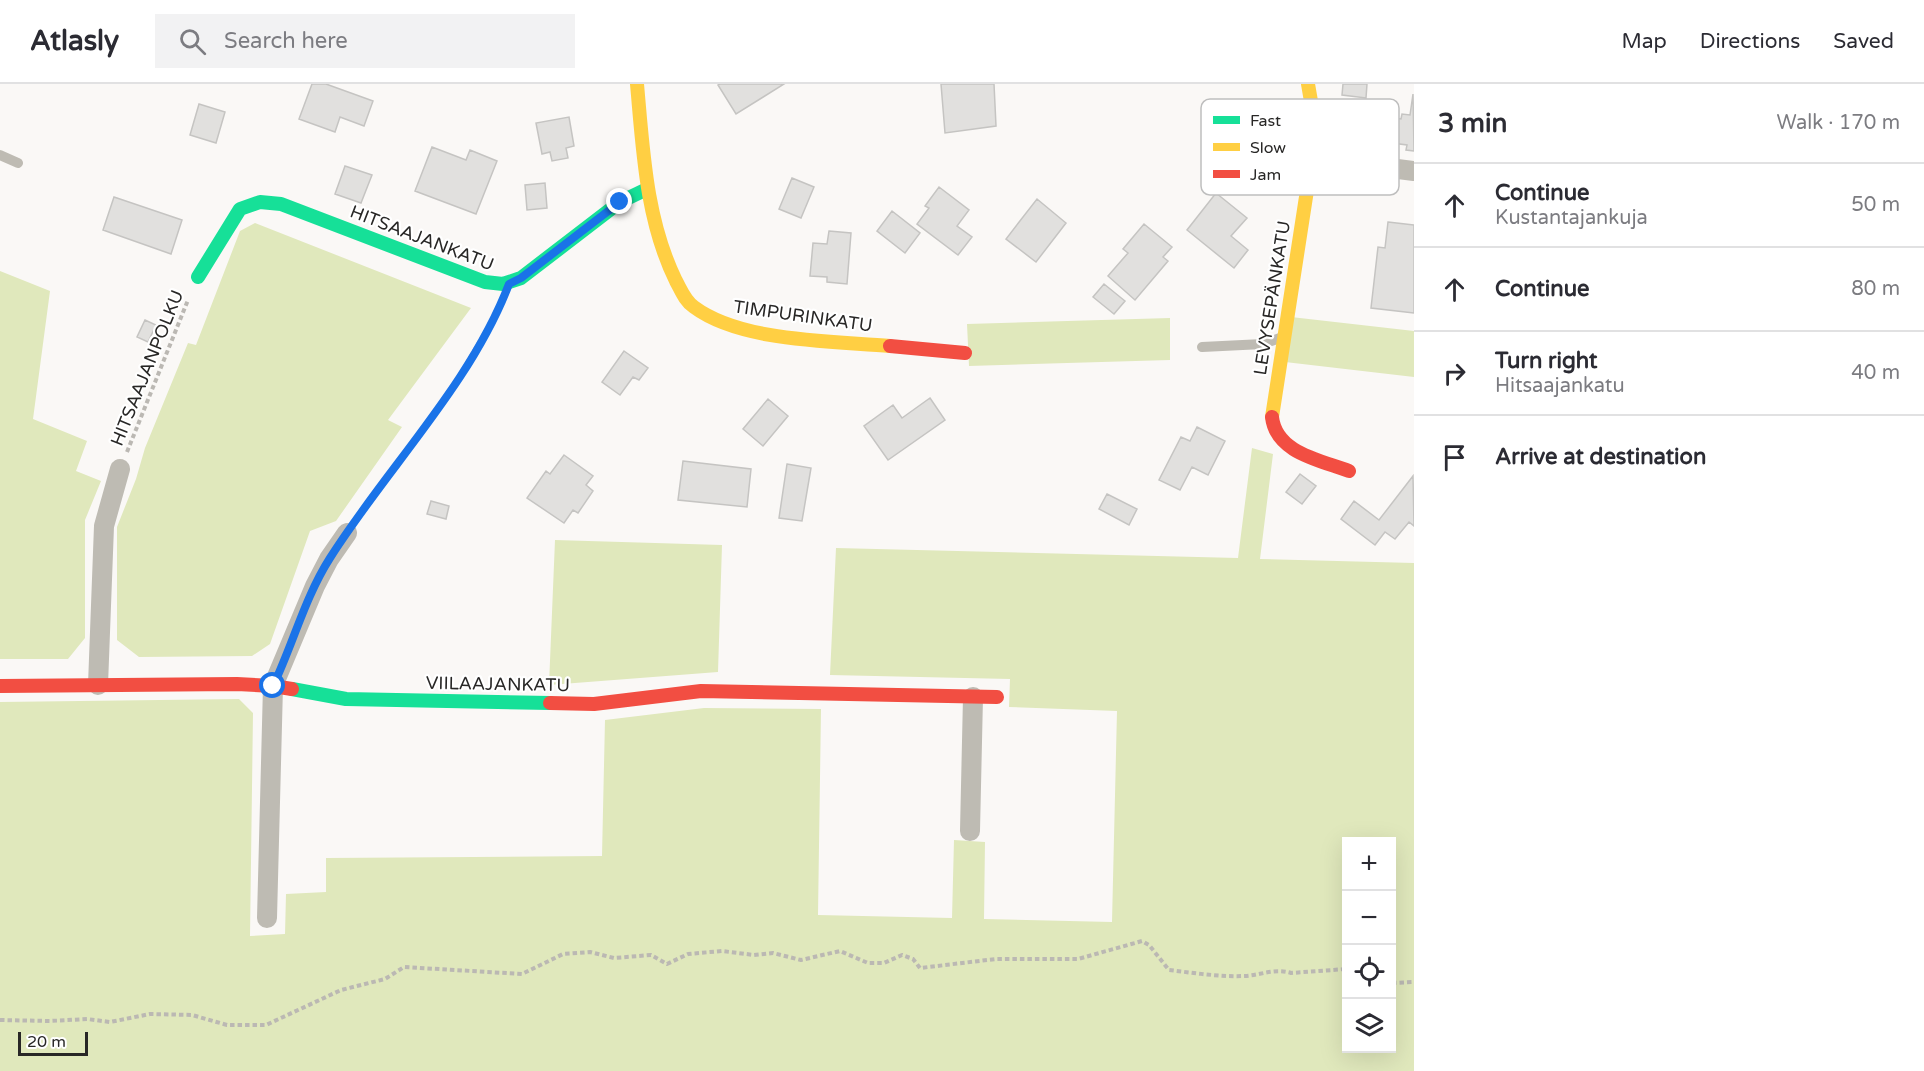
<!DOCTYPE html>
<meta charset="utf-8">
<style>
body{margin:0;font-family:"Varela Round",sans-serif;background:#f2f2f3;color:#2b2b33}
.controls{position:absolute;right:18px;bottom:18px;display:grid;overflow:hidden;border-radius:0px;box-shadow:0 6px 24px #0002}
.controls button{width:54px;height:54px;display:grid;place-items:center;padding:0;border:0;border-bottom:2px solid #e1e1e2;background:#fff;color:#2b2b33;font:30px sans-serif}
.scale{position:absolute;left:18px;bottom:15px;width:70px;box-sizing:border-box;padding-left:6px;border:3px solid #282726;border-top:0;font-size:16px;line-height:21px;white-space:nowrap;color:#282726;-webkit-text-stroke:4px #fff;paint-order:stroke}
.stop{position:absolute;width:18px;height:18px;margin:-14px;border:4px solid #1a73e8;border-radius:50%;background:#fff}
.stop.end{background:#1a73e8;border-color:#fff;box-shadow:0 2px 6px #0008}
.list{margin:0;padding:0;list-style:none}
h2{display:flex;justify-content:space-between;align-items:center;height:78px;margin:0;padding:0 24px;font-size:26px}
h2 small{font-size:20px;font-weight:400;color:#7c7c81}
.list li{display:grid;grid-template-columns:39px 1fr auto;gap:18px;align-items:center;box-sizing:border-box;height:84px;padding:0 24px;border-top:2px solid #e1e1e2}
.list b{display:block;font-size:22px;white-space:nowrap}
.list p{margin:0;font-size:20px;white-space:nowrap;color:#7c7c81}
.list em{font-size:20px;font-style:normal;color:#7c7c81}
.icon{flex:none;width:33px;height:33px;fill:none;stroke:currentColor;stroke-width:2;stroke-linecap:round;stroke-linejoin:round}
.map{position:relative;flex:none;width:1414px;height:987px;overflow:hidden}
header{display:flex;align-items:center;gap:36px;box-sizing:border-box;height:84px;padding:0 30px;background:#fff;border-bottom:2px solid #e1e1e2}
header strong{font-size:28px}
nav{display:flex;gap:33px;margin-inline-start:auto;font-size:21px}
.search{width:420px;height:54px;background:#f2f2f3;display:flex;align-items:center;gap:15px;box-sizing:border-box;padding:0 21px;border-radius:0px;color:#7c7c81;font-size:22px}
main{display:flex}
aside{flex:1;background:#fff}
.map>svg:first-child{display:block}
</style>
<header>
<strong>Atlasly</strong>
<div class="search"><svg class="icon" aria-label="search" viewBox="0 0 24 24"><circle cx="10" cy="10" r="6"/><path d="M15 15l6 6"/></svg>Search here</div>
<nav><a>Map</a><a>Directions</a><a>Saved</a></nav>
</header>
<main>
<div class="map">
<svg width="1414" height="987" viewBox="0 0 1414 987">
<rect width="100%" height="100%" fill="#faf8f6"/>
<path fill="#e0e8bc" fill-rule="evenodd" d="M255,139L471,224L388,336L402,343L336,437L310,447L270,560L252,572L139,573L117,556V443L136,395L145,364L188,259L196,261L240,147Z
M0,187L50,207L33,335L87,357L76,387L101,397L85,436V554L68,575H0Z
M1291,233L1414,247V293L1285,278Z
M1170,234V276L969,282L967,240Z
M1252,364L1273,370L1260,475L1414,479V987H0V618L239,615L253,629L250,852L285,850L286,810L326,808V774L602,772L605,636L704,624L821,625L818,831L952,834L954,756L985,758L984,835L1112,838L1117,627L1009,623L1010,595L830,591L836,464L1238,474ZM1346,758H1392V964H1346Z
M555,456L722,461L718,588L549,601Z"/>
<path fill="#e1e0de" stroke="#c5c4c2" stroke-width="1.5" d="M312,0H326L373,17L364,42L340,33L335,48L299,35Z
M720,0H784L736,30L718,1Z
M941,0H994L996,42L945,49Z
M1343,0H1367L1366,14L1342,11Z
M1413,10L1414,67L1406,66L1407,61L1376,57L1379,32L1401,35L1402,30L1410,31Z
M199,20L225,28L216,59L190,51Z
M569,33L574,62L566,64L568,74L552,77L550,68L542,70L536,39Z
M432,63L466,76L470,66L497,77L476,130L415,107Z
M345,82L372,91L361,119L335,110Z
M792,94L814,103L801,134L779,125Z
M545,99L547,124L527,126L525,101Z
M939,103L969,126L957,142L972,153L958,171L917,140L929,124L925,122Z
M1216,109L1247,134L1231,152L1248,166L1234,184L1187,146Z
M114,113L182,136L171,170L103,146Z
M1037,115L1066,139L1036,178L1006,155Z
M892,127L920,149L905,169L877,147Z
M1388,138L1414,141V229L1371,224L1378,163L1385,164Z
M1144,140L1172,163L1163,173L1168,177L1135,216L1108,192L1128,169L1123,165Z
M829,147L851,149L847,200L827,198V193L810,192L813,159L827,160Z
M1104,200L1125,217L1114,230L1093,213Z
M145,236L156,241L148,258L137,253Z
M624,267L648,284L639,296L633,293L620,311L602,298Z
M930,314L945,336L888,376L864,342L893,321L902,334Z
M768,315L788,332L763,362L743,345Z
M1197,343L1225,357L1208,391L1192,383L1180,406L1159,396L1181,353L1190,357Z
M564,371L593,392L586,401L593,407L578,429L573,426L564,439L527,414L546,387L550,390Z
M683,377L751,385L747,423L678,416Z
M787,380L811,384L802,437L779,434Z
M1300,390L1316,402L1302,420L1286,408Z
M1413,392L1414,442L1409,438L1395,455L1385,448L1375,461L1341,435L1354,417L1379,436Z
M1107,410L1137,425L1129,441L1099,425Z
M431,417L449,422L446,435L427,430Z"/>
<g fill="none" stroke-linecap="round" stroke-linejoin="round">
<path stroke="#bbb8b3" stroke-width="4" stroke-dasharray="4.5 3" stroke-linecap="butt" d="M127,368L188,216
M358,433L457,296L498,226
M1392,899L1414,898
M0,936L50,937L87,935L110,938L150,930L192,931L227,941H266L341,906L385,895L404,883L522,890L563,870L590,868L614,874L651,871L667,880L688,870L722,867L754,871L773,869L801,876L840,867L868,879H884L902,871L913,875L920,884L996,875H1078L1142,857L1149,861L1169,886C1194,889 1220,893 1245,892C1261,891 1275,884 1291,889L1346,885"/>
<path stroke="#bebbb3" stroke-width="10" d="M0,71L18,79
M1202,263L1263,260L1280,254"/>
<path stroke="#bebbb3" stroke-width="20" d="M1312,74L1414,87
M98,601L104,442L120,385
M970,747L973,613
M267,834L273,602L315,502L329,475L347,449"/>
<path stroke="#16e098" stroke-width="14" d="M198,193L240,125L260,118L281,120L485,198L503,200L521,194L620,118L647,105
M292,605L346,615L550,619"/>
<path stroke="#ffcf43" stroke-width="14" d="M637,0C643,67 646,136 676,197C681,206 685,217 694,223C741,258 832,257 890,262
M1272,333L1312,74V23L1308,0"/>
<path stroke="#f24e42" stroke-width="14" d="M890,262L965,269
M1272,333C1276,369 1320,376 1349,387
M0,602L237,600L273,602L292,605
M550,619L594,620L701,607L997,613"/>
</g>
<g fill="none" stroke-linecap="round" stroke-linejoin="round">
<path stroke="#1a73e8" stroke-width="8" d="M273,602C293,560 305,513 330,474C387,384 471,300 509,200L521,194L620,118"/>
</g>
<g text-anchor="middle" dominant-baseline="central" stroke-width="4.5" stroke-linejoin="round" paint-order="stroke">
<g font-size="18" fill="#282726" stroke="#fff">
<text transform="translate(422 154) rotate(21)">HITSAAJANKATU</text>
<text transform="translate(1272 214) rotate(-81)">LEVYSEPÄNKATU</text>
<text transform="translate(803 232) rotate(8)">TIMPURINKATU</text>
<text transform="translate(147 284) rotate(-68)">HITSAAJANPOLKU</text>
<text transform="translate(498 600) rotate(1)">VIILAAJANKATU</text>
</g>
</g>
<rect x="1201" y="15" width="198" height="96" rx="9" fill="#fff" stroke="#bebebe" stroke-width="1.5"/>
<rect x="1213" y="32" width="27" height="8" fill="#16e098"/>
<rect x="1213" y="59" width="27" height="8" fill="#ffcf43"/>
<rect x="1213" y="86" width="27" height="8" fill="#f24e42"/>
<g font-size="16" fill="#282726">
<text x="1250" y="42">Fast</text>
<text x="1250" y="69">Slow</text>
<text x="1250" y="96">Jam</text>
</g>
</svg>
<div class="controls">
<button>+</button>
<button>−</button>
<button><svg class="icon" aria-label="locate" viewBox="0 0 24 24"><circle cx="12" cy="12" r="6"/><path d="M12 2v4M12 18v4M2 12h4M18 12h4"/></svg></button>
<button><svg class="icon" aria-label="layers" viewBox="0 0 24 24"><path d="M12 4l9 5-9 5-9-5zM3 14l9 5 9-5"/></svg></button>
</div>
<div class="scale">20 m</div>
<div class="stop" style="left:273px;top:602px"></div>
<div class="stop end" style="left:620px;top:118px"></div>
</div>
<aside>
<h2>3 min<small>Walk · 170 m</small></h2>
<ul class="list">
<li><svg class="icon" aria-label="ahead" viewBox="0 0 24 24"><path d="M12 20V5M6 11l6-6 6 6"/></svg><div><b>Continue</b><p>Kustantajankuja</p></div><em>50 m</em></li>
<li><svg class="icon" aria-label="ahead" viewBox="0 0 24 24"><path d="M12 20V5M6 11l6-6 6 6"/></svg><div><b>Continue</b></div><em>80 m</em></li>
<li><svg class="icon" aria-label="right" viewBox="0 0 24 24"><path d="M7 20v-9h11M14 6l5 5-5 5"/></svg><div><b>Turn right</b><p>Hitsaajankatu</p></div><em>40 m</em></li>
<li><svg class="icon" aria-label="arrive" viewBox="0 0 24 24"><path d="M6 21V4h12l-3 4 3 4H6"/></svg><div><b>Arrive at destination</b></div></li>
</ul>
</aside>
</main>
